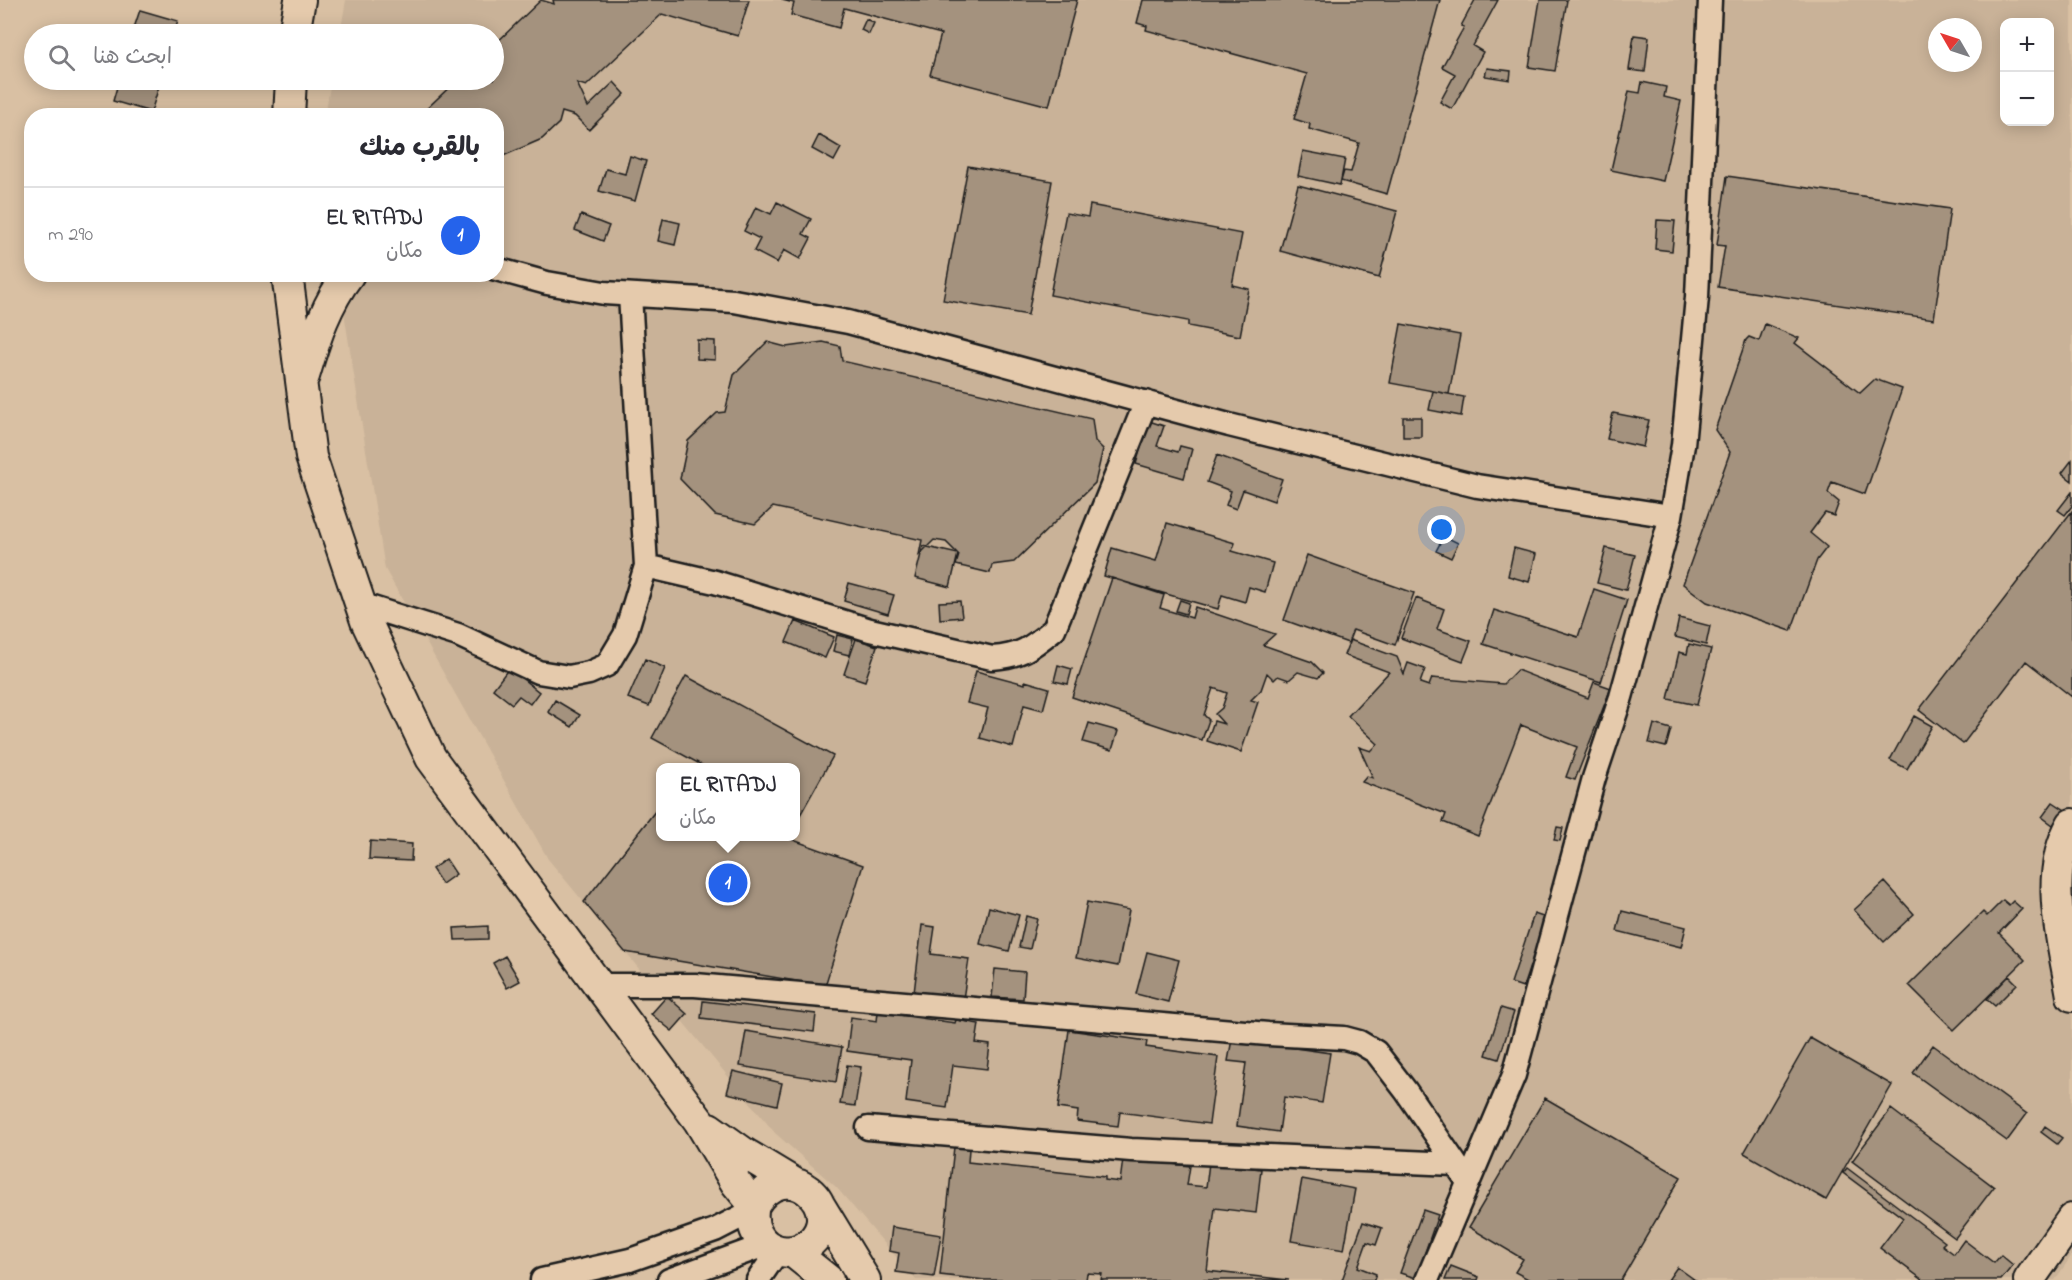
<!DOCTYPE html>
<html lang="ar">
<meta charset="utf-8">
<style>
body{margin:0;font-family:"Indie Flower","Playpen Sans Arabic",sans-serif;background:#f2f2f3;color:#2b2b33;direction:rtl}
.controls{position:absolute;right:18px;top:18px;display:grid;overflow:hidden;border-radius:12px;box-shadow:0 3px 15px #0003}
.controls button{width:54px;height:54px;display:grid;place-items:center;padding:0;border:0;border-bottom:2px solid #e1e1e2;background:#fff;color:#2b2b33;font:30px sans-serif}
.compass{position:absolute;left:1928px;top:18px;width:54px;height:54px;border-radius:50%;background:#fff;box-shadow:0 3px 15px #0003;rotate:309deg}
.you{position:absolute;left:1442px;top:530px;width:21px;height:21px;margin:-15px;border:4px solid #fff;border-radius:50%;background:#1a73e8;box-shadow:0 0 0 9px #1a73e833}
.badge{display:grid;place-items:center;width:39px;height:39px;border-radius:50%;background:#2563eb;color:#fff;font-size:20px;font-weight:700}
.pin{position:absolute;translate:-50% -50%;border:3px solid #fff;box-shadow:0 2px 6px #0006}
.popup{position:absolute;left:656px;top:763px;width:144px;height:78px;box-sizing:border-box;display:grid;place-content:center;border-radius:12px;background:#fff;filter:drop-shadow(0 2px 4px #0005);font-size:20px;white-space:nowrap;color:#7c7c81}
.popup b{font-size:22px;color:#2b2b33}
.popup::after{content:'';position:absolute;left:50%;top:100%;margin-left:-12px;border:12px solid transparent;border-top-color:#fff}
.list{margin:0;padding:0;list-style:none}
h2{display:flex;justify-content:space-between;align-items:center;height:78px;margin:0;padding:0 24px;font-size:26px}
h2 small{font-size:20px;font-weight:400;color:#7c7c81}
.list li{display:grid;grid-template-columns:39px 1fr auto;gap:18px;align-items:center;box-sizing:border-box;height:96px;padding:0 24px;border-top:2px solid #e1e1e2}
.list b{display:block;font-size:22px;white-space:nowrap}
.list p{margin:0;font-size:20px;white-space:nowrap;color:#7c7c81}
.list em{font-size:20px;font-style:normal;color:#7c7c81}
.icon{flex:none;width:33px;height:33px;fill:none;stroke:currentColor;stroke-width:2;stroke-linecap:round;stroke-linejoin:round}
.map{position:relative;flex:none;width:2072px;height:1280px;overflow:hidden;direction:ltr}
.search{position:absolute;background:#fff;box-shadow:0 3px 15px #0003;left:24px;top:24px;width:480px;height:66px;display:flex;align-items:center;gap:15px;box-sizing:border-box;padding:0 21px;border-radius:33px;color:#7c7c81;font-size:22px}
.panel{position:absolute;background:#fff;box-shadow:0 3px 15px #0003;left:24px;top:108px;width:480px;height:174px;border-radius:24px;direction:rtl}
.map>svg:first-child{display:block}
</style>
<div class="map">
<svg width="2072" height="1280" viewBox="0 0 2072 1280">
<rect width="100%" height="100%" fill="#d9c0a3"/>
<filter id="ink" filterUnits="userSpaceOnUse"><feTurbulence type="fractalNoise" baseFrequency=".0167" numOctaves="2"/><feDisplacementMap in="SourceGraphic" scale="12" xChannelSelector="R" yChannelSelector="G"/><feConvolveMatrix kernelMatrix="1 2 1 2 8 2 1 2 1" color-interpolation-filters="sRGB"/></filter>
<g filter="url(#ink)">
<path fill="#c9b298" fill-rule="evenodd" d="M346,0H2072V1255L2055,1280H916L836,1187L775,1133L548,859L385,569L338,275L496,274V116H325L331,80H494V34H340ZM2004,22H2050V122H2004ZM1937,27H1973V63H1937ZM660,768H795V836H660Z"/>
<path fill="#a4927e" stroke="#1c1c1c" stroke-width="1.5" d="M541,0L554,4L553,0H749L738,36L662,14L586,86L577,83L588,107L614,82L625,94L589,130L575,116L562,112L559,123L542,139L496,159V116H419L457,80H494V45Z
M782,0H1077L1049,106L930,75L941,34L844,8L839,28L791,15L794,3Z
M1143,0H1440L1387,194L1341,181L1344,171L1351,172L1359,143L1309,129L1310,124L1294,119L1307,74L1146,30L1147,26L1137,23Z
M1475,0H1498L1473,46L1483,52L1452,109L1440,102L1455,74L1442,67L1464,27L1461,26Z
M1540,0H1567L1555,71L1529,67Z
M140,10L178,21L174,34H132Z
M866,19L874,23L869,34L861,30Z
M1634,35L1649,37L1645,72L1629,70Z
M1487,68L1511,71L1510,80L1485,76Z
M119,80H161L151,112L113,101Z
M1642,82L1666,87L1664,97L1681,101L1663,181L1611,170L1629,91L1640,93Z
M819,135L841,148L834,161L812,149Z
M1303,151L1345,159L1340,185L1298,176Z
M630,156L646,161L635,201L599,191L606,169L625,174Z
M968,166L1052,181L1028,315L943,300Z
M1727,176L1950,209L1934,319L1718,287L1725,246L1717,245Z
M1298,185L1397,211L1379,278L1280,251Z
M777,202L811,219L803,234L811,238L800,259L784,250L777,263L754,251L760,239L744,231L756,207L771,214Z
M1090,205L1242,234L1232,285L1249,289L1240,336L1188,326V321L1050,295L1066,213L1088,217Z
M581,215L609,226L603,241L575,230Z
M663,219L680,223L675,245L658,241Z
M1657,220L1675,221L1672,251L1655,249Z
M1401,324L1460,335L1449,394L1390,383Z
M1765,324L1799,338L1795,343L1860,393L1875,379L1902,389L1865,494L1832,482L1828,493L1839,502L1834,516L1825,513L1810,533L1827,547L1817,560L1791,631L1707,602L1683,584L1730,452L1715,430L1746,340L1749,337L1759,341Z
M697,340L715,341V360L697,359Z
M767,342L786,347L823,342L840,346L842,361L1092,419L1095,441L1103,449L1095,483L1014,562L992,565L990,573L956,565L959,555L946,542L934,540L919,555L922,540L773,507L755,524L715,515L680,479L688,441L717,413L725,412L734,375Z
M1433,391L1464,397L1461,416L1429,410Z
M1613,413L1649,420L1643,447L1607,439Z
M1403,417H1421V437H1403Z
M1149,421L1164,426L1157,446L1178,452L1180,446L1192,449L1184,478L1136,464Z
M1217,455L1282,479L1274,501L1243,490L1236,509L1226,505L1231,491L1207,482Z
M2072,460V481L2062,473Z
M2072,492V506L2065,515L2058,510Z
M2072,511V697L2026,661L1963,744L1919,710Z
M1167,523L1235,543L1232,551L1273,563L1265,592L1249,587L1245,602L1222,595L1218,609L1104,576L1112,548L1156,561Z
M1444,536L1458,543L1451,558L1436,551Z
M923,546L958,554L950,587L915,578Z
M1514,548L1536,554L1529,582L1508,576Z
M1606,548L1635,555L1626,590L1597,583Z
M1307,555L1414,593L1395,645L1353,630L1348,643L1284,620Z
M1112,578L1164,595L1160,608L1192,618L1195,607L1275,634L1263,645L1312,662L1323,673L1318,678L1298,672L1289,680L1278,676L1274,680L1267,673L1261,690L1251,700L1258,702L1241,752L1207,741L1214,721L1224,724L1215,714L1222,708L1227,693L1213,688L1204,715L1209,720L1202,740L1072,697Z
M849,583L894,595L888,614L844,601Z
M1594,589L1627,600L1601,682L1483,644L1494,610L1578,637Z
M1416,598L1444,609L1437,629L1471,641L1463,661L1401,638Z
M1180,600L1189,603L1186,614L1176,611Z
M960,601L962,617L940,619L939,602Z
M1679,618L1710,626L1706,645L1675,637Z
M795,621L834,637L825,658L786,642Z
M837,635L853,639L849,655L833,651Z
M856,639L877,646L865,681L844,674Z
M1350,640L1397,657L1404,674L1408,663L1425,669L1420,683L1429,686L1432,678L1503,684L1517,670L1588,698L1594,682L1611,688L1575,780L1566,777L1577,747L1521,725L1478,836L1443,822L1446,814L1362,782L1367,776L1373,778L1359,747L1371,751L1378,744L1348,716L1389,672L1344,655Z
M1689,644L1711,649L1697,705L1668,699L1679,652L1687,654Z
M645,659L665,668L649,706L628,698Z
M1058,665L1072,669L1068,684L1054,681Z
M509,668L539,692L530,704L519,696L512,704L493,689Z
M976,671L1025,684V681L1049,688L1043,710L1024,705L1013,747L980,738L988,708L967,703Z
M686,676L833,756L799,817L795,816V768H707L652,738Z
M555,700L580,715L572,727L548,712Z
M1914,716L1932,726L1907,769L1890,760Z
M1089,723L1118,731L1112,750L1083,742Z
M1654,724L1671,729L1666,747L1649,743Z
M2053,802L2065,810L2053,825L2042,817Z
M660,805V836H782L863,865L825,986L625,952L584,902Z
M1557,827L1563,828L1560,841L1554,840Z
M370,841L412,844L411,861L369,859Z
M446,859L456,874L442,884L432,869Z
M1885,882L1914,914L1884,942L1854,910Z
M2003,900L2009,905L2013,901L2022,909L1999,933L2025,960L1954,1030L1909,985L1983,912L1987,916Z
M1087,902L1129,910L1118,966L1076,958Z
M989,907L1019,915L1009,951L980,944Z
M1622,911L1686,927L1681,947L1617,931Z
M1534,914L1546,918L1523,987L1511,983Z
M1026,916L1037,919L1030,949L1019,947Z
M922,925L935,927L931,954L969,959L963,999L914,993Z
M488,926V939L455,940L454,928Z
M1147,952L1179,960L1168,1002L1136,994Z
M505,956L520,981L507,988L493,963Z
M995,969L1025,972L1023,999L992,997Z
M2009,976L2017,984L1995,1006L1987,999Z
M667,996L687,1014L672,1031L651,1014Z
M703,1001L816,1014L814,1032L701,1018Z
M1501,1008L1514,1012L1499,1059L1486,1055Z
M878,1012L955,1023L956,1020L979,1024L976,1043L990,1045L987,1069L953,1065L947,1108L906,1102L911,1060L847,1051L851,1017L877,1021Z
M1069,1030L1147,1041L1146,1047L1218,1057L1209,1124L1120,1112L1118,1126L1077,1121L1078,1111L1058,1108Z
M746,1031L842,1047L836,1082L740,1066Z
M1810,1038L1892,1085L1826,1200L1744,1153Z
M1232,1039L1330,1053L1322,1103L1284,1097L1279,1132L1237,1126L1246,1063L1228,1061Z
M1933,1045L2027,1114L2007,1141L1913,1073Z
M847,1065L861,1067L855,1106L840,1104Z
M733,1071L782,1083L777,1105L727,1093Z
M1545,1098L1681,1177L1621,1280H1530L1515,1272L1523,1259L1469,1227Z
M1891,1109L1994,1187L1955,1238L1852,1161Z
M2045,1126L2062,1138L2057,1144L2041,1132Z
M954,1147L969,1149L968,1162L1105,1177V1180L1120,1182L1123,1159L1190,1166L1187,1185L1206,1187L1209,1163L1261,1169L1256,1213L1215,1208L1207,1271L1289,1280H1101L1102,1274L1087,1273L1086,1280H985L940,1275Z
M1847,1168L1945,1242L1942,1245L1954,1254L1964,1240L1994,1263L2001,1255L2013,1265L2001,1280H1923L1880,1248L1903,1218L1843,1173Z
M1302,1179L1355,1189L1344,1250L1291,1241Z
M1423,1210L1438,1215L1416,1278L1400,1273Z
M1363,1222L1382,1228L1376,1245L1367,1242L1358,1267L1376,1274L1374,1280H1342Z
M892,1227L941,1235L934,1277L896,1272L899,1253L889,1251Z
M1451,1266L1479,1277L1478,1280H1445Z
M1677,1267L1695,1280H1668Z"/>
<g fill="none" stroke-linecap="round" stroke-linejoin="round">
<defs>
<path id="minor" d="M496,269L547,283L604,293L734,301L848,322L1229,425L1477,486L1671,516
M646,566L715,582L870,630L992,658C1022,656 1032,647 1054,629L1146,402
M360,604L458,635L538,672L569,677L589,673L607,665L625,635L646,566L630,295
M597,985H695L1268,1034L1344,1038L1359,1042L1376,1052L1406,1091L1468,1182
M868,1128L1131,1150L1455,1164
M542,1280L630,1260L715,1230L752,1211
M669,1280L765,1245
M758,1280L778,1251
M1427,1280L1514,1075L1594,778L1621,697L1671,516L1683,445L1697,297L1710,0"/>
<path id="major" d="M294,34L300,0
M289,116L291,80
M287,274L311,457L366,621L431,758L699,1121L736,1183L754,1205C749,1225 759,1248 781,1251C792,1253 802,1250 811,1242C847,1208 786,1151 754,1205
M304,376C315,340 325,305 349,274
M2072,824C2042,876 2063,941 2072,996
M709,1128L744,1153L794,1183
M820,1206L865,1280
M793,1252L828,1280
M2029,1280L2072,1219"/>
</defs>
<use href="#minor" stroke="#1c1c1c" stroke-width="27"/>
<use href="#major" stroke="#1c1c1c" stroke-width="34"/>
<use href="#minor" stroke="#e5caac" stroke-width="22"/>
<use href="#major" stroke="#e5caac" stroke-width="30"/>
</g>
</g>
</svg>
<div class="controls">
<button>+</button>
<button>−</button>
</div>
<svg class="compass" viewBox="-18 -18 36 36"><path d="M0-13l5 13h-10z" fill="#e53935"/><path d="M0 13l5-13h-10z" fill="#7c7c81"/></svg>
<div class="you"></div>
<div class="pin badge" style="left:728px;top:883px">1</div>
<div class="popup"><b>EL RITADJ</b>مكان</div>
<div class="search"><svg class="icon" aria-label="search" viewBox="0 0 24 24"><circle cx="10" cy="10" r="6"/><path d="M15 15l6 6"/></svg>ابحث هنا</div>
<section class="panel">
<h2>بالقرب منك<small></small></h2>
<ul class="list">
<li><span class="badge">1</span><div><b>EL RITADJ</b><p>مكان</p></div><em>290 m</em></li>
</ul>
</section>
</div>
